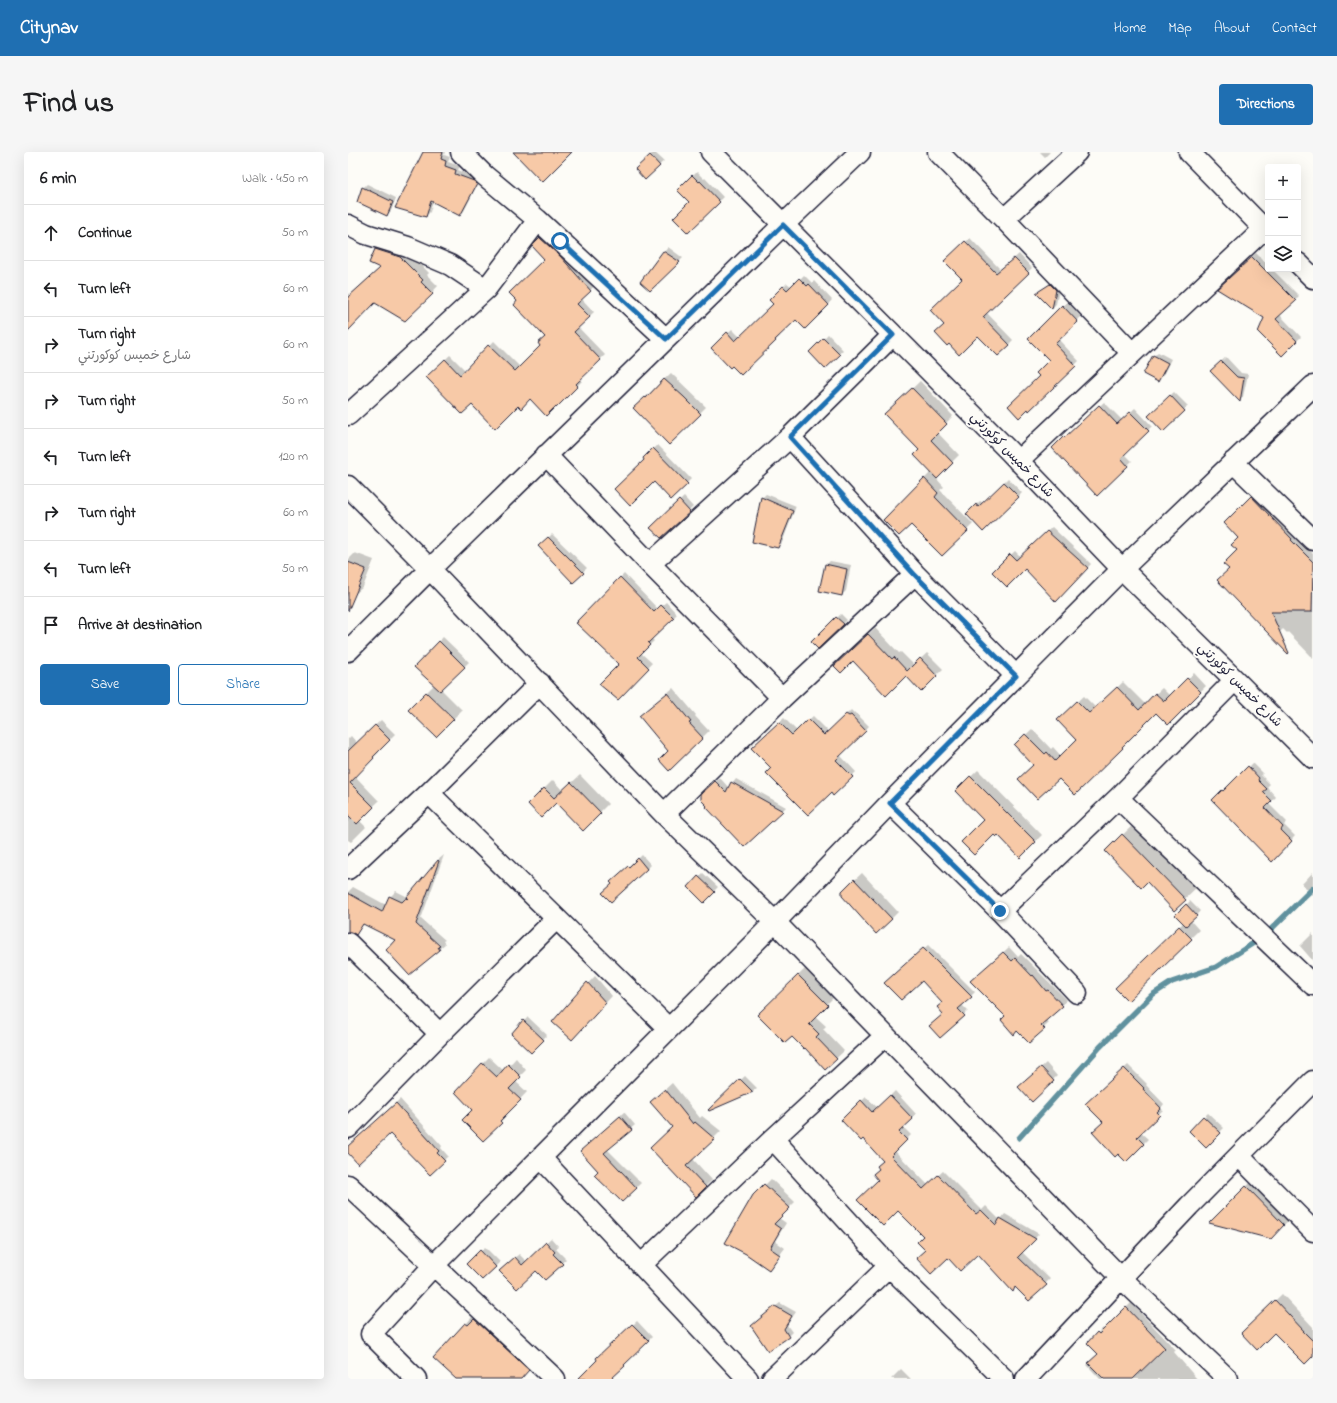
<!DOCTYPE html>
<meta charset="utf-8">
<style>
body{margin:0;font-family:"Indie Flower","Playpen Sans Arabic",sans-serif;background:#f6f6f6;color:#202124}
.controls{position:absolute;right:12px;top:12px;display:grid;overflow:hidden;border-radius:4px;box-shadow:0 4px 16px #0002}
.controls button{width:36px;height:36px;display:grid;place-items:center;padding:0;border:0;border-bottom:1px solid #e0e0e0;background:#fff;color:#202124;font:20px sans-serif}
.stop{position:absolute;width:12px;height:12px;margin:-9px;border:3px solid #1f6fb2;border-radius:50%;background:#fff}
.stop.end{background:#1f6fb2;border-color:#fff;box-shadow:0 1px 4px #0008}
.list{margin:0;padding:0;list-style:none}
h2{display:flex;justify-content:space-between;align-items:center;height:52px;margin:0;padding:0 16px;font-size:17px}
h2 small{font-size:13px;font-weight:400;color:#757577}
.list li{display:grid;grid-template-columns:26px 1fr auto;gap:12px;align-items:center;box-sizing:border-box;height:56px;padding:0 16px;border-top:1px solid #e0e0e0}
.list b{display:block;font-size:15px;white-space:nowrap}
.list p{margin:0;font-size:13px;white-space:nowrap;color:#757577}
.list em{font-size:13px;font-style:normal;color:#757577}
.actions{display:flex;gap:8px;padding:12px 16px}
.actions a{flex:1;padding:9px 0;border:1px solid #1f6fb2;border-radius:4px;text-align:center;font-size:14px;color:#1f6fb2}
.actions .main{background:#1f6fb2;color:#fff}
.icon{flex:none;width:22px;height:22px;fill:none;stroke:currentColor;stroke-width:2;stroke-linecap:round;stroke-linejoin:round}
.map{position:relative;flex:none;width:965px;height:1227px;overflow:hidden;border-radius:4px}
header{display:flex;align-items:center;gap:24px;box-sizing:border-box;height:56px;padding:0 20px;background:#1f6fb2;color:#fff}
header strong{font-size:19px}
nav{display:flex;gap:22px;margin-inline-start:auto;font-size:14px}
.intro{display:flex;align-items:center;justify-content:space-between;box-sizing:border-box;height:96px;padding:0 24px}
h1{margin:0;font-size:28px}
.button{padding:10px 18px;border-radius:4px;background:#1f6fb2;color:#fff;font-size:14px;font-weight:700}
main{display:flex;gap:24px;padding:0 24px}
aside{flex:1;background:#fff;border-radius:4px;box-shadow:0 4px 16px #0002}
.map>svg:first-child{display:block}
</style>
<header>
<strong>Citynav</strong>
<nav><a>Home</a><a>Map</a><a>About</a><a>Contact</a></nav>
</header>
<div class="intro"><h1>Find us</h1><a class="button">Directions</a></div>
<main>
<aside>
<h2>6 min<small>Walk · 450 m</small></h2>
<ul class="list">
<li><svg class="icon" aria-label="ahead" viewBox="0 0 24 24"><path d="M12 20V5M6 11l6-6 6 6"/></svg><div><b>Continue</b></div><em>50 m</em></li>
<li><svg class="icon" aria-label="left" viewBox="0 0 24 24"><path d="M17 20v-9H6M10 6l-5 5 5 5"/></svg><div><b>Turn left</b></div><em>60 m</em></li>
<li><svg class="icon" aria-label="right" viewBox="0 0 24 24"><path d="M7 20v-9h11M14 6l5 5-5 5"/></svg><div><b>Turn right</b><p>شارع خميس كوكورتني</p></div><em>60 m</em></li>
<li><svg class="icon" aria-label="right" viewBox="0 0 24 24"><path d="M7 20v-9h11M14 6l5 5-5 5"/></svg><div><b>Turn right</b></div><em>50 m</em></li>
<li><svg class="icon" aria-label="left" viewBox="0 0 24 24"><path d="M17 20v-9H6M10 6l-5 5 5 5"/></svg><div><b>Turn left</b></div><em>120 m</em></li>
<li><svg class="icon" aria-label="right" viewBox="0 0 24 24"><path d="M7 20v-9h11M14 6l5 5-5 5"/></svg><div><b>Turn right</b></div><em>60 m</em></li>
<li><svg class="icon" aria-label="left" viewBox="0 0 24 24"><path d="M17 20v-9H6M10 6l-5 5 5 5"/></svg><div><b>Turn left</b></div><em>50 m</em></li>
<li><svg class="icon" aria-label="arrive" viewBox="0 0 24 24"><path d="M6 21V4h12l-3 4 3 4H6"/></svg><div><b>Arrive at destination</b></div></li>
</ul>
<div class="actions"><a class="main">Save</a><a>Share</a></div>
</aside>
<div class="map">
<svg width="965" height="1227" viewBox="0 0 965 1227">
<rect width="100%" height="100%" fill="#fdfcf7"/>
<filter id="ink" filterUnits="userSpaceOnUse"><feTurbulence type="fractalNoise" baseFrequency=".025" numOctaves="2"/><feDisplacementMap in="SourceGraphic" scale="8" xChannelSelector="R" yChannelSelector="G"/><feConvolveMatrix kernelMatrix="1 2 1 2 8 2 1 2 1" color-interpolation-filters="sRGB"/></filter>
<g filter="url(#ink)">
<path fill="#0003" d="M76,0H97L96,3L102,5L100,10L112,14L110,18L132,27L116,59L112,63L85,49L82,60L78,64Z
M306,0L316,9L297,26L288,17Z
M692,0H702L697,5Z
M349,20L356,27L357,26L375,45L340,79L342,50L330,38Z
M19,32L48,46L43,59L39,63L15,36Z
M198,82L247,133L234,147L246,160L230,175L257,203L232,227L234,229L213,250L182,246L170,252L124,251L79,225L102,203L118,219L146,189L172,215L194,194L198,185V107L186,94Z
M622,86L653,118L671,102L684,116L638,160L665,188L650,203L630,182L597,173L615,127L598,109Z
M34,91L59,98L81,121L79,123L90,134L57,168L27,150L0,171V141L2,143L33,115L27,97Z
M320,95L335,106L302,138L294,130Z
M908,101L920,113V117H924L951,144L932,163L953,185L934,203L918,165L870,137Z
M456,123L464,131L466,129L484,148L457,176L448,166L430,183L432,184L393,222L364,196L384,177L392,185L426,152L422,148L439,131L444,135Z
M707,128L712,134L708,152L704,156L690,141Z
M719,150L733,165L710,187L731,209L682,257L693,224L702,208L681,187Z
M480,182L495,198L477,215L463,200Z
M810,200L823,207L814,225L809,229L806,204Z
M878,205L893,221L900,222L895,245L892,249L863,219Z
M323,221L358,255L321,292L286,256Z
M572,229L605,264L589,280L611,303L588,326L596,335L592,338L625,372L594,403L563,371L536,368L583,320L572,298L538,262Z
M826,240L840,254L815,278L801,264Z
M756,250L774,268L787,256L804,274L777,302L784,309L749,343L705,296L720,282L721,283Z
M310,293L343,327L323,347L296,306Z
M660,326L674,341L635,379L619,362L632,349L635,351Z
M908,341L965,402V506L940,480L939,481L935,477L926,486L882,417L890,398L892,386L877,371Z
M418,342L448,354L434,391L430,395L414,346Z
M336,345L345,355L331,368L304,376Z
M704,375L743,412L708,448L677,416L645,420L667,399L673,405Z
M204,382L239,416L225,429L192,394Z
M7,401L26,408L15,435L6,443L0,441V408Z
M482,409L503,413L498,439L494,443L478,413Z
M276,422L310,457L318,450L329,462L304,487L306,489L293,501L304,511L269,547L272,512L230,469Z
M493,462L499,468L470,496L464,490Z
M527,476L551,501L553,500L566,513L579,501L595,517L573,538L558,523L505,508H493Z
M95,485L121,510L93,537L114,558L88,584L61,558L86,533L67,515Z
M846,521L858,534L820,571L808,560L727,642L711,625L686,613L667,593L684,577L703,597L705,595L713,604L729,588L711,568L736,544L748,556L775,530L797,552L814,536L822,544Z
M325,536L348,563L347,564L361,579L321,618V599L299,558Z
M503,558L506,561L507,560L521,574L492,603L508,620L485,643L483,640L424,616L405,596L436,566L449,579L465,564L481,580Z
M33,568L47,582L30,599L31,600L7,624L31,649L11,668L18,675L3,690L0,688V587L3,584L9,591Z
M905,611L915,621L913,623L922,632L919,635L928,645L921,652L939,670L936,673L947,684L924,709L865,648L879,635L880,636Z
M630,618L694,683L672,705L608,639Z
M232,623L260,652L235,677L208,650L181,652L205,628L215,639Z
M372,626L381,636L388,627L438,655L434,659L354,642Z
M788,670L850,734L826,757L799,729L758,699Z
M96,703L73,767L97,788L95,789L97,792L61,822L49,788L17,771L10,778L0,772V740L5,735L38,753L42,745L48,739L60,745L90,708Z
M294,703L303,713L299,717L265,731L268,726L285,710L286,711Z
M965,720V743L954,732Z
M355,721L370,735L356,749L341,735Z
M514,721L550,760L543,767L495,739Z
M842,749L852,759L843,769L851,778L780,847L769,836L836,770L829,763Z
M965,781V809L952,794Z
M580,793L627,840L614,853L620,859L592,885L596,861L595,850L574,828L542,827Z
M661,795L670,805L673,802L719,848L698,867L701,871L681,890L658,864L629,824Z
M458,816L486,845L467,864L478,874L475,877L496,899L477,917L457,895L444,884L410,863Z
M247,824L264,844L231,880L205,869Z
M180,865L199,883L183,900L164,882Z
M141,905L156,919L168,906L178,918L167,929L179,940L158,962L159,963L135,988L125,958L134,912Z
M698,911L709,924L684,948L676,931Z
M780,913L799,932L798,933L816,952L813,956L815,958L792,980L800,987L778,1009L743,948Z
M397,924L409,936L405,939L362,957Z
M324,931L352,966L354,964L373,979L345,1007L364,1028L348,1043L303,996L325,975L311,943Z
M547,939L568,962L555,975L563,983L547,999L580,1033L595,1019L634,1058L638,1054L652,1068L657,1062L691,1082L674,1100L702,1127L681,1148L668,1135L665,1138L630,1101L600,1105L578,1098L576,1084L532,1028V1017L536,1008L515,986L494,968L518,945L530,956Z
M52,947L94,994L93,996L100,1004L82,1022L42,980L0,999V996L2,993Z
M276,960L287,973L259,997L293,1031L274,1049L251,1019L237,995Z
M860,961L876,976L858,994L842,979Z
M423,1027L447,1050L431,1066L438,1071L427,1089L437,1096L421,1117L406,1044Z
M902,1031L940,1069L922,1086L863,1071Z
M203,1086L211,1095L208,1097L218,1107L197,1127L188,1117L153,1119L171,1102L178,1109Z
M137,1095L152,1110L134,1127L120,1112Z
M934,1142L965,1175V1203L926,1180L894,1181Z
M432,1151L448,1160L439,1173L444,1180L440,1184L408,1170Z
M783,1151L828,1198L826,1200L849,1227H752L739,1213L751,1202L740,1191L755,1176L756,1178Z
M133,1161L187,1211L172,1227H110L118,1172L124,1165L127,1167Z
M289,1169L304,1185L260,1227H237L251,1208L249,1206Z
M553,1217L563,1227H543Z"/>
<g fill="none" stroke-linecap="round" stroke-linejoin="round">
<path stroke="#60919e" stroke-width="5.5" d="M671,986L752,895L804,843L824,830L868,815L915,785L965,736"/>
</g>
<path fill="#f7c9a7" stroke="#22223b" d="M75,0H95L93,7L98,9L97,14L108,18L107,22L126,29L129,32L112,64L83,49L78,65L47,56Z
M165,0H224L194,30Z
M302,3L312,14L297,28L287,17Z
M344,23L351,30L352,29L372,50L340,81L325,66L341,50L329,38Z
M14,35L45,50L39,64L9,50Z
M192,86L212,104L243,139L229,152L242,165L226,180L253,208L228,232L230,234L208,256L207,255L198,264L182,247L173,257L170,254L147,277L124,253L114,262L78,225L97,207L112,223L140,193L167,219L192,194L190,191L197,185L166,153L169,149L161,141L196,107L184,94Z
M617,89L648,121L666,106L681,121L635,165L662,193L650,204L630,184L611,203L601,192L599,194L587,181L596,173L582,158L614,127L596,109Z
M27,97L52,105L75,128L73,130L85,142L57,169L27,151L0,179V145L32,116L21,111Z
M315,99L332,110L302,139L292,130Z
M904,105L948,149L928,167L949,189L934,204L910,180L916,166L869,137Z
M451,126L459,134L461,132L481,153L457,177L448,168L427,188L428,189L393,223L384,214L382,216L363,196L379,180L387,189L425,152L421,148L435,134L439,138Z
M702,132L708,138L704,157L688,141Z
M714,153L730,170L707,192L728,214L681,259L680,257L671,266L660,254L691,224L688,221L701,208L680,187Z
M475,186L492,203L477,217L461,200Z
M805,203L820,211L810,230L795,222Z
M873,209L889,225L896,226L892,250L862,219Z
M316,227L336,245L353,262L321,293L285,256L297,245L298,246Z
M564,236L599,272L583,288L605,311L589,327L566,303L571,298L536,262Z
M822,243L837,259L815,280L800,264Z
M751,253L769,272L782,260L801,279L773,306L780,314L749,344L704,296L715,285L716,286Z
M305,296L340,332L323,348L306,330L282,354L266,337L296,308L295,306Z
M576,326L590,341L587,345L620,379L594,404L563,373L551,384L535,368Z
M656,330L671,345L635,380L618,362L628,352L630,355Z
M903,344L944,387L943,388L965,410L964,460H923L941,501L940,502L869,428L881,417L875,412L889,398L883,393L890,386L876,371Z
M413,345L445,359L430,396L404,390Z
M331,348L342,360L313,386L302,376Z
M699,379L740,416L708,450L677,417L659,435L644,420L662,402L668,408Z
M200,385L236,421L225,431L190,394Z
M0,410L18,417L0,459Z
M477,412L499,417L494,444L471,439Z
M272,425L306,460L313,453L326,466L300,491L302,493L290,505L301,516L270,548L251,532L271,512L228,471L230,470L229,469Z
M488,465L496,472L470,497L463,490Z
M520,482L544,507L546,505L559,519L572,506L589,524L573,540L558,524L538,544L505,509L493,521L486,514Z
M91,489L117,515L92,539L66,515Z
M839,526L853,540L820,573L808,561L774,595L775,596L727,643L711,627L689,647L670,627L685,613L666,593L677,582L697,602L699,600L707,609L728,588L709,568L729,549L741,561L769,535L791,558L807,541L816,549Z
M78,540L106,567L88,585L60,558Z
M319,541L343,570L341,571L355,586L321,619L311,608L320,599L291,564Z
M498,562L501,564L503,563L518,579L488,608L505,625L485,644L483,641L460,663L418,621L423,616L403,596L431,570L444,583L460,567L476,583Z
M27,573L42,588L25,605L26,606L2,631L26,655L9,672L0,663V599Z
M900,614L911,626L910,628L919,637L915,640L924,649L917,656L935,675L933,678L944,689L924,710L864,648L874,638L875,639Z
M622,624L688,690L672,706L650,683L648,685L646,683L626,703L613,690L635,668L607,639Z
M367,629L378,640L383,630L435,659L396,695L358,655L359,654L353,648V642Z
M223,630L253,661L235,679L208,651L193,666L180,652L196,636L206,646Z
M774,682L838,748L826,759L799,730L793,736L757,699Z
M290,706L299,717L263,750L254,741L264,732L262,730L280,714L281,715Z
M90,708L91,709L68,772L92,794L90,795L92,798L61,823L38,798L47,788L15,772L8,783L3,780H0V741L34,760L41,744L54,750L58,746L61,747L59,745Z
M350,724L367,740L356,751L340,735Z
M506,727L544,767L528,782L494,744V739Z
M838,752L849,764L838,774L827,763Z
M831,774L844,787L780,849L767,836Z
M575,796L624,845L610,857L617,864L592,886L581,874L595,862L589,855L594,851L574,829L553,848L536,831Z
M655,800L664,809L667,806L684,824L685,823L698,839L700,838L715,854L693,873L697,877L681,891L669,879L666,883L653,868L657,864L622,829Z
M450,823L480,853L461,872L471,882L468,885L489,907L477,918L457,896L456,897L444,885L437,891L409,863Z
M239,830L258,851L224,888L204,870Z
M175,868L196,888L183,901L163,882Z
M134,911L149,925L160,912L173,925L161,937L173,948L152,969L154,971L135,989L114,968L124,958L107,940Z
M693,915L706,929L684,950L670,935Z
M776,916L796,936L795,937L813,956L809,960L812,963L789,985L796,992L778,1010L770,1002L767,1005L744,980L755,970L737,952Z
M392,927L405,940L361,959L360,958Z
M317,937L345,972L347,970L367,987L338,1014L358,1035L348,1045L302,996L324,975L302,950Z
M542,943L565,967L551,980L559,988L543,1004L575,1037L590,1023L628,1062L633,1058L648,1073L652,1066L688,1087L670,1105L699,1133L681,1149L667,1135L665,1140L630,1102L612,1119L600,1106L583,1122L568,1106L577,1098L569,1090L575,1084L550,1059L535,1074L509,1048L530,1028L525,1022L531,1017L529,1014L535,1009L515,987L513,989L493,968L513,948L524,960Z
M48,951L91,999L89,1001L97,1009L82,1023L42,982L10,1012L0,1001V994Z
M272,964L284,978L256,1001L289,1036L274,1050L246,1023L250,1019L232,999Z
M855,964L873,981L858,996L841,979Z
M416,1032L442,1056L426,1072L433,1077L422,1096L432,1103L421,1118L398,1102L377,1091L405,1043Z
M898,1034L936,1073L923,1087L861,1071Z
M198,1090L207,1100L205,1102L215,1112L197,1128L188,1119L169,1137L151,1119L167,1105L174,1113Z
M132,1098L148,1115L134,1128L118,1112Z
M927,1148L956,1179H955L965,1189V1204L957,1212L926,1181L909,1198L893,1181Z
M427,1154L444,1164L436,1177L441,1185L420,1199L403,1174Z
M778,1155L817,1196L785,1227H756L740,1211L750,1202L739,1191L749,1180L751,1182Z
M126,1167L181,1218L173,1227H108L85,1206L117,1171L120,1173Z
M284,1172L301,1189L276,1213L277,1214L263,1227H230L249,1208L248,1206Z"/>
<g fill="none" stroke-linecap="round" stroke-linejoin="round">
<defs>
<path id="street" d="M113,0L136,23L190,68
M363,0L660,298L774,417L887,528L965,606
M590,0L656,67L784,201
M841,0L920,81
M656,67L729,0
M0,73L18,82L60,95L102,113L138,137
M950,111L965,126
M0,263L138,137L190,68L318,187
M442,285L567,422L668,524
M198,303L302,412L434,546
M670,309L916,77
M885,310L965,388
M0,334L82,417L435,73L512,0
M302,412L442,285L545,183
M0,499L82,417L316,662L427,770L773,1126L678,1227
M887,528L770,646L965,833
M81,641L320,876
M542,651L652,759L770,646
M316,662L434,546L567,422
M0,717L81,641L192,531
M652,759L729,841
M0,791L92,882
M0,976L92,882L208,767
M425,987L541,1114L656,1227
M891,1004L965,1079
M193,1006L400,1227
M0,1033L207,1227
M293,1113L425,987L537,884
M68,1227L23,1182L86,1113L427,770L542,651L774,417L965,234
M424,1227L541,1114
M880,1227L773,1126L841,1054L965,929"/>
</defs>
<use href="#street" stroke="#22223b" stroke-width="23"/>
<use href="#street" stroke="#fdfcf7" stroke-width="20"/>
</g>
</g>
<g fill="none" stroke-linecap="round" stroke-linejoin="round" filter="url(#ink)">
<path stroke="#1f6fb2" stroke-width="5" d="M212,89L318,187L435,73L545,183L442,285L566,422L668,524L542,651L652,759"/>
</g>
<g text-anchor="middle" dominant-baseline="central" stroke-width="4" stroke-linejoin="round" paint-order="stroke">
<g font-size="13" fill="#22223b" stroke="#fdfcf7">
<text transform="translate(664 303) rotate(46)">شارع خميس كوكورتني</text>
<text transform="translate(892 533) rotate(45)">شارع خميس كوكورتني</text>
</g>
</g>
</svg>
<div class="controls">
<button>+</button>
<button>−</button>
<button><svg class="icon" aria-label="layers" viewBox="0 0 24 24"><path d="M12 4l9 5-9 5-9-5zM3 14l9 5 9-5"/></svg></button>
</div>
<div class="stop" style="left:212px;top:89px"></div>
<div class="stop end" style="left:652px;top:759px"></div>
</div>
</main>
